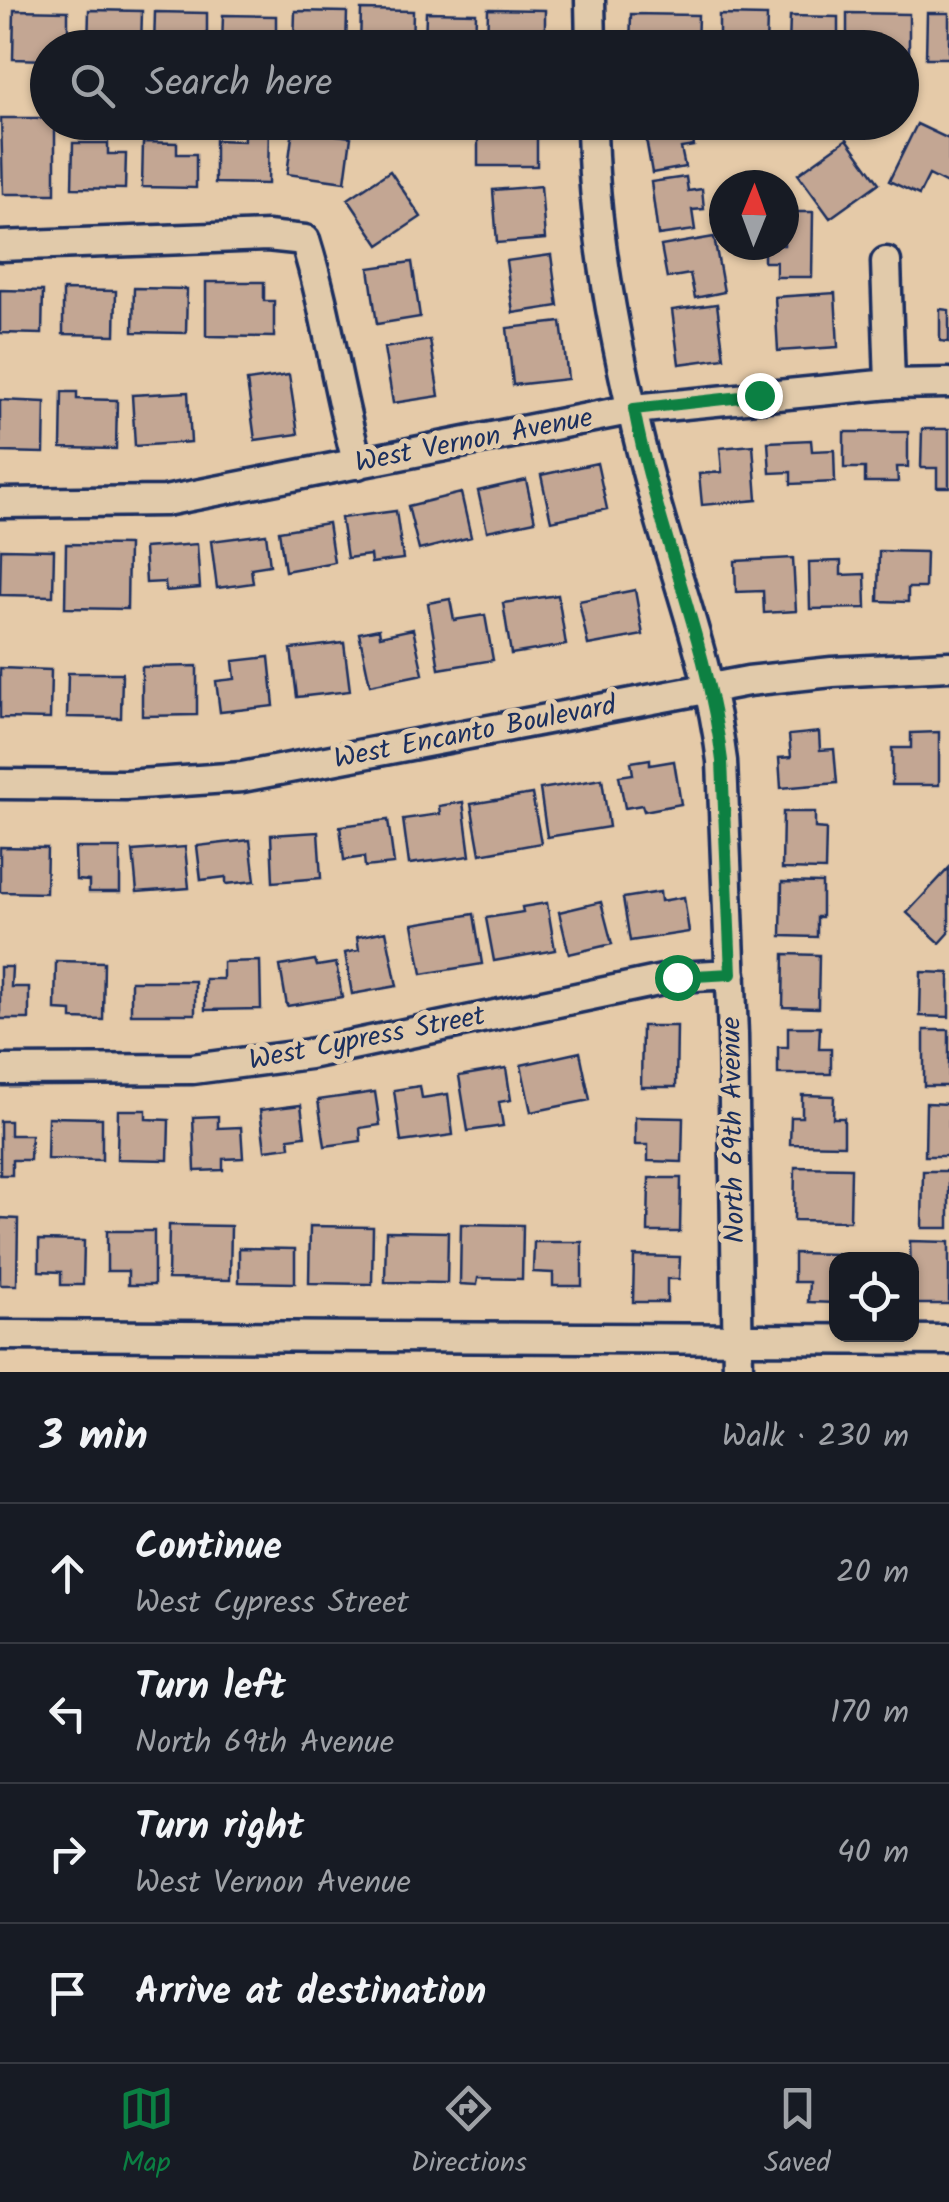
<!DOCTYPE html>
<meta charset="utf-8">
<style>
body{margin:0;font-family:Kalam,sans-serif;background:#20242c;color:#f1f3f6}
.controls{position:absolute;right:30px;bottom:30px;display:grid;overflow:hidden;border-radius:20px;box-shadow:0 2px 8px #0004}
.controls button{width:90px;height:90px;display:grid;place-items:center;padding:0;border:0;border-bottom:2px solid #363941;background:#171b24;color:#f1f3f6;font:50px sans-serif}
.compass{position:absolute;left:709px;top:170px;width:90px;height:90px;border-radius:50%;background:#171b24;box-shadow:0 2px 8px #0004;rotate:1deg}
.stop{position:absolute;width:30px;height:30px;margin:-22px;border:8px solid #0b8043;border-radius:50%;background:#fff}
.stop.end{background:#0b8043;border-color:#fff;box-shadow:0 2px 10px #0008}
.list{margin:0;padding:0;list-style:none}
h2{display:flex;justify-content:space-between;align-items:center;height:130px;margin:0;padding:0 40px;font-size:42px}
h2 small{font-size:32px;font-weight:400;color:#9ea1a6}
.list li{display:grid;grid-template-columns:65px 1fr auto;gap:30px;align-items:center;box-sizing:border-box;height:140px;padding:0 40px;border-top:2px solid #363941}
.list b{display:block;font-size:38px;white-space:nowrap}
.list p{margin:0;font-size:32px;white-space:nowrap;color:#9ea1a6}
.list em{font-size:32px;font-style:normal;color:#9ea1a6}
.icon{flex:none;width:55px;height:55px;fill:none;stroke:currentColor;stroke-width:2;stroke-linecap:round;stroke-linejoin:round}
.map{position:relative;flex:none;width:949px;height:1372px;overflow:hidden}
.search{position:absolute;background:#171b24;box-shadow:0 2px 8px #0004;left:30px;right:30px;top:30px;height:110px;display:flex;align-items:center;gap:25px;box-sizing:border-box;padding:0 35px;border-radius:55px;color:#9ea1a6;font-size:38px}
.sheet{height:690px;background:#171b24}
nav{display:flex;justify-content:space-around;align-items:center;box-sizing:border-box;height:140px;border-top:2px solid #363941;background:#171b24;font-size:28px;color:#9ea1a6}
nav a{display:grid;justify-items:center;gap:5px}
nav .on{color:#0b8043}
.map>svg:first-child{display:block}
</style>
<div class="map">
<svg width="949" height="1372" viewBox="0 0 949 1372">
<rect width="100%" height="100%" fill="#e5caa8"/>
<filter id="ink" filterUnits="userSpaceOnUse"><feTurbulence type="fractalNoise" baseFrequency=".01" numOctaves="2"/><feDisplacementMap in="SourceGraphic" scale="20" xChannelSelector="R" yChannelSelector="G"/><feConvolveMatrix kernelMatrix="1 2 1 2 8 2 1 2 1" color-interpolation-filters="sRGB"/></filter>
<g filter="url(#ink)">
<path fill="#c3a693" stroke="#1b2f5e" stroke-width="2.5" d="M488,9L545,10V48H487Z
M14,10L68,11V43H50L48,60L13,59Z
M89,10L142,11L141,48H88Z
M361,10L413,11L412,48H360Z
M295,11L347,12L346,48H294Z
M155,12L207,13V48H154Z
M426,12L476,13L475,48H425Z
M847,13L909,14V62H902V48H847Z
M927,13H949V58H926Z
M631,14L698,15L697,48H630Z
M223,15L276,16V48H222Z
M719,15L767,16L766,48H719Z
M790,16L838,17V48H789Z
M1,118H48V122H55V194H3Z
M478,122H537V166H478Z
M643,122H690L694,146L681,148L685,167L652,173Z
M917,124L949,139V185L929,175L919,195L889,181Z
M244,126H269L268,184L215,183V140L244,141Z
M293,129L351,137L345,182L287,174Z
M847,139L879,183L830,218L798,174Z
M143,142L177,143V154H196V188L142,187Z
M73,143H108V154H126L125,189L72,188Z
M390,171L421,217L379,245L348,199Z
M686,177L688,191L702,189L704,209L692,210L695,230L658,235L651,182Z
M541,186L545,239L497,243L493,190Z
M784,212H813L812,277H776V262H764V245H784Z
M714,237L724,292L695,298L690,274L667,278L661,246Z
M551,255L558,306L513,313L506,261Z
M412,262L420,317L377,324L369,268Z
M206,282H264V301H274V337L206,336Z
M134,288L187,289L186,333L133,332Z
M0,290L43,291L42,334L0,333Z
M63,290L116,291L115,335L63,334Z
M835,293L838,347L778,351L775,297Z
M717,304L724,358L679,364L672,310Z
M940,309L949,310V342L940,341Z
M561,322L568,379L513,385L507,328Z
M430,340L439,396L393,403L384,348Z
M289,375L298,434L255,440L247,381Z
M62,392H77V399L117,400L116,449L61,448Z
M188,392L191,442L135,446L132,395Z
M0,400L45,402L44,453L0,452Z
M922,429H949V487H937V468H921Z
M844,432H908V467H897L898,482H865V468H844Z
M811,440L812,451L834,450L835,482L791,484V472L770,473L768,442Z
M753,445L757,500L702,505L699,474L722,472L720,448Z
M597,463L607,509L551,521L541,475Z
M526,480L535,521L487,531L478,491Z
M461,493L471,537L419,550L408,506Z
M396,511L403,559L371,563L370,555L347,558L341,518Z
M328,523L334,562L285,571L279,531Z
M266,534L270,565L251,568L253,583L217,588L211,541Z
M66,544L128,545L127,609L65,608Z
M197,544L200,588L166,591L165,582L146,583L144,548Z
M1,549L54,550L53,596L0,595Z
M879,551L926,552L925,588H908V602L878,601Z
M793,558L796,611L764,613L763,591L736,592L735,561Z
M841,561V575L865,574L866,608L810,609L809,562Z
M635,590L643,635L588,645L579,601Z
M558,595L566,645L511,654L503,603Z
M450,599L454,620L485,615L493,660L439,669L428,603Z
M379,629L380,636L413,629L423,674L370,685L359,633Z
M344,643L350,691L297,697L291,649Z
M269,657L274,706L220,712L216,681L235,679L233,661Z
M197,666V715L142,716V667Z
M0,668L51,670L50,719L0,718Z
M68,673H122L121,718L67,717Z
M819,732L820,750L834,749L837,783L781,788L779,758L791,757L789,735Z
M939,732V785H892V748H911V733Z
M650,759V765L674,761L681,804L644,811L642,805L625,808L619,776L633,774L631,762Z
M602,779L609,827L547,837L540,789Z
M532,794L541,843L480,854L471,804Z
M463,802L470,856L409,864L403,819L440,814L439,806Z
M783,812H815V828L826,829L825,870L782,869Z
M388,820L394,864L365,867L364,857L344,860L340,826Z
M318,832L321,878L273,882L271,835Z
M250,840L255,881L226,884V877L201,880L197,846Z
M0,847L47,848L46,893L0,892Z
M185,847L189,888L137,892L133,851Z
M75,848H120V892H89V881L76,880Z
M949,868V933L940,943L907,913Z
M782,882L822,883V917H817V937L781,936Z
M660,892L661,901L684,897L689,932L630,941L623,898Z
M601,902L612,944L569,954L559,912Z
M547,903L555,950L494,961L486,918L523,912L522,907Z
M474,914L482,964L422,974L413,924Z
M386,931L397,986L352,994L345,953L359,950L357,937Z
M784,954L819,955L818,1008L783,1007Z
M315,960L317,966L336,963L342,997L287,1006L280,966Z
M56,961L104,962L103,1020L72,1019V1011L55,1010Z
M260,961L261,1009L205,1010V979H223V962Z
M0,967H12L11,987H29V1019H0Z
M921,972L949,973V1017L920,1016Z
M131,981H195V1014H131Z
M642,1026H677L676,1087H641Z
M788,1027H820L819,1049H831V1074H778V1047H788Z
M924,1030H949V1086H924Z
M580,1052L590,1100L531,1112L521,1065Z
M506,1068L511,1100L499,1102L503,1126L468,1131L459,1076Z
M420,1086L422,1098L448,1094L453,1135L401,1142L394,1090Z
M375,1092L380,1125L360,1128L361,1141L325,1146L318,1100Z
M802,1095L834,1096L833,1118H844V1145L790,1144L791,1117H802Z
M926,1103L949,1104V1156H925Z
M301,1105L305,1136L289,1138L290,1147L265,1150L260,1110Z
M118,1110H146V1119L169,1120L168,1160L117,1159Z
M218,1116V1128L241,1127L243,1158L223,1159V1170L195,1171L193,1117Z
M48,1117L102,1118V1160L47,1159Z
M635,1117L683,1118L682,1162L648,1161V1145H635Z
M0,1121H10V1135H31L30,1160H12V1175H0Z
M795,1167L851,1168L850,1221L794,1220Z
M923,1171H949V1228H922Z
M649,1178H681L680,1232H648Z
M0,1218L18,1219L17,1285H0Z
M461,1224L523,1225L522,1279L478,1278L477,1285L460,1284Z
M169,1225L231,1226L230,1280L168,1279Z
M310,1226L373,1227L372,1284L309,1283Z
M107,1231H154V1285H128V1271H107Z
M386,1231L448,1232L447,1283L385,1282Z
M39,1240L84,1241L83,1285H61V1272L39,1271Z
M910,1241L949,1242V1304H912Z
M534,1242H582V1286H553V1273L533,1272Z
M239,1248L295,1249V1283L239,1282Z
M794,1253L838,1254L836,1303L808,1302L809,1282H794Z
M634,1256L680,1257L679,1279H667V1302H633Z"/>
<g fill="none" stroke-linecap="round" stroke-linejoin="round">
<defs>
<path id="minor" d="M590,0L591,48
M592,122C593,232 616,347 642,452C667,556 709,655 722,761L733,1035L738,1372
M0,246L267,236L305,240C328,313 337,391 358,464
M886,262L890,384
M0,503L165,501L634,409L890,384L949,383
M0,784L125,785L242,777L748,681L832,672L949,666
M0,1070L193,1069L309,1054L677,977L731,974
M0,1335L949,1340"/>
</defs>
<use href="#minor" stroke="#1b2f5e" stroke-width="35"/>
<use href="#minor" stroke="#e1caaa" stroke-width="28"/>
</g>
</g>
<g fill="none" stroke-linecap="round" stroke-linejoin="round" filter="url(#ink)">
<path stroke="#0b8043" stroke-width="12" d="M677,977L731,974L722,761C708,640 656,528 634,409L759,395"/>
</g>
<g text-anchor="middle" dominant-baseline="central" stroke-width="10" stroke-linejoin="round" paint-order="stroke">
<g font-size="28" fill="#1b2f5e" stroke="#e1caaa">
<text transform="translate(474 441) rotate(-11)">West Vernon Avenue</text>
<text transform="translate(475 733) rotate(-11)">West Encanto Boulevard</text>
<text transform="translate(367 1039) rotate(-11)">West Cypress Street</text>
<text transform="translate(734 1130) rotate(-91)">North 69th Avenue</text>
</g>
</g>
</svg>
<div class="controls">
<button><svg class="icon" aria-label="locate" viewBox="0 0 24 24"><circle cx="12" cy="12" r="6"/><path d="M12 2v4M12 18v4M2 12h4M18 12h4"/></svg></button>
</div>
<svg class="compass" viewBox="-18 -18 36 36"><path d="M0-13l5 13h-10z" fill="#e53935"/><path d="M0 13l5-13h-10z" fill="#9ea1a6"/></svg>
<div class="stop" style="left:677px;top:977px"></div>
<div class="stop end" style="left:759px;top:395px"></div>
<div class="search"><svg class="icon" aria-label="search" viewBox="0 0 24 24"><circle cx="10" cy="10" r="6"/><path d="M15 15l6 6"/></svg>Search here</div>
</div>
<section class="sheet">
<h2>3 min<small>Walk · 230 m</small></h2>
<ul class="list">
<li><svg class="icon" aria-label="ahead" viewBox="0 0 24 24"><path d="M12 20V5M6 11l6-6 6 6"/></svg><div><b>Continue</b><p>West Cypress Street</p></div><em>20 m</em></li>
<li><svg class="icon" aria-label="left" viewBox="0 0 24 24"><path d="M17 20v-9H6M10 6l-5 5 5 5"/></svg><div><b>Turn left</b><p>North 69th Avenue</p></div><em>170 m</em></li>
<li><svg class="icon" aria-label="right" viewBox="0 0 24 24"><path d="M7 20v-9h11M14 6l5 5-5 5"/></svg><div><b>Turn right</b><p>West Vernon Avenue</p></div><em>40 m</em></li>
<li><svg class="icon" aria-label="arrive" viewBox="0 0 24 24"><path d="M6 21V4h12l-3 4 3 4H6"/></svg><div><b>Arrive at destination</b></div></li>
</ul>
</section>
<nav>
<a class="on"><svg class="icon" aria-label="map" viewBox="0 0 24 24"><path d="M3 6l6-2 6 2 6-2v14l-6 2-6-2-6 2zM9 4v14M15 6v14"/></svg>Map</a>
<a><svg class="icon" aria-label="directions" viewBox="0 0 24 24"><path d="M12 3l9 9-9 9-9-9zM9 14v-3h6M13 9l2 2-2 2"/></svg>Directions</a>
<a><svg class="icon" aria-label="saved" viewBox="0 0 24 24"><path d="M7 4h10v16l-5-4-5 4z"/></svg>Saved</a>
</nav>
